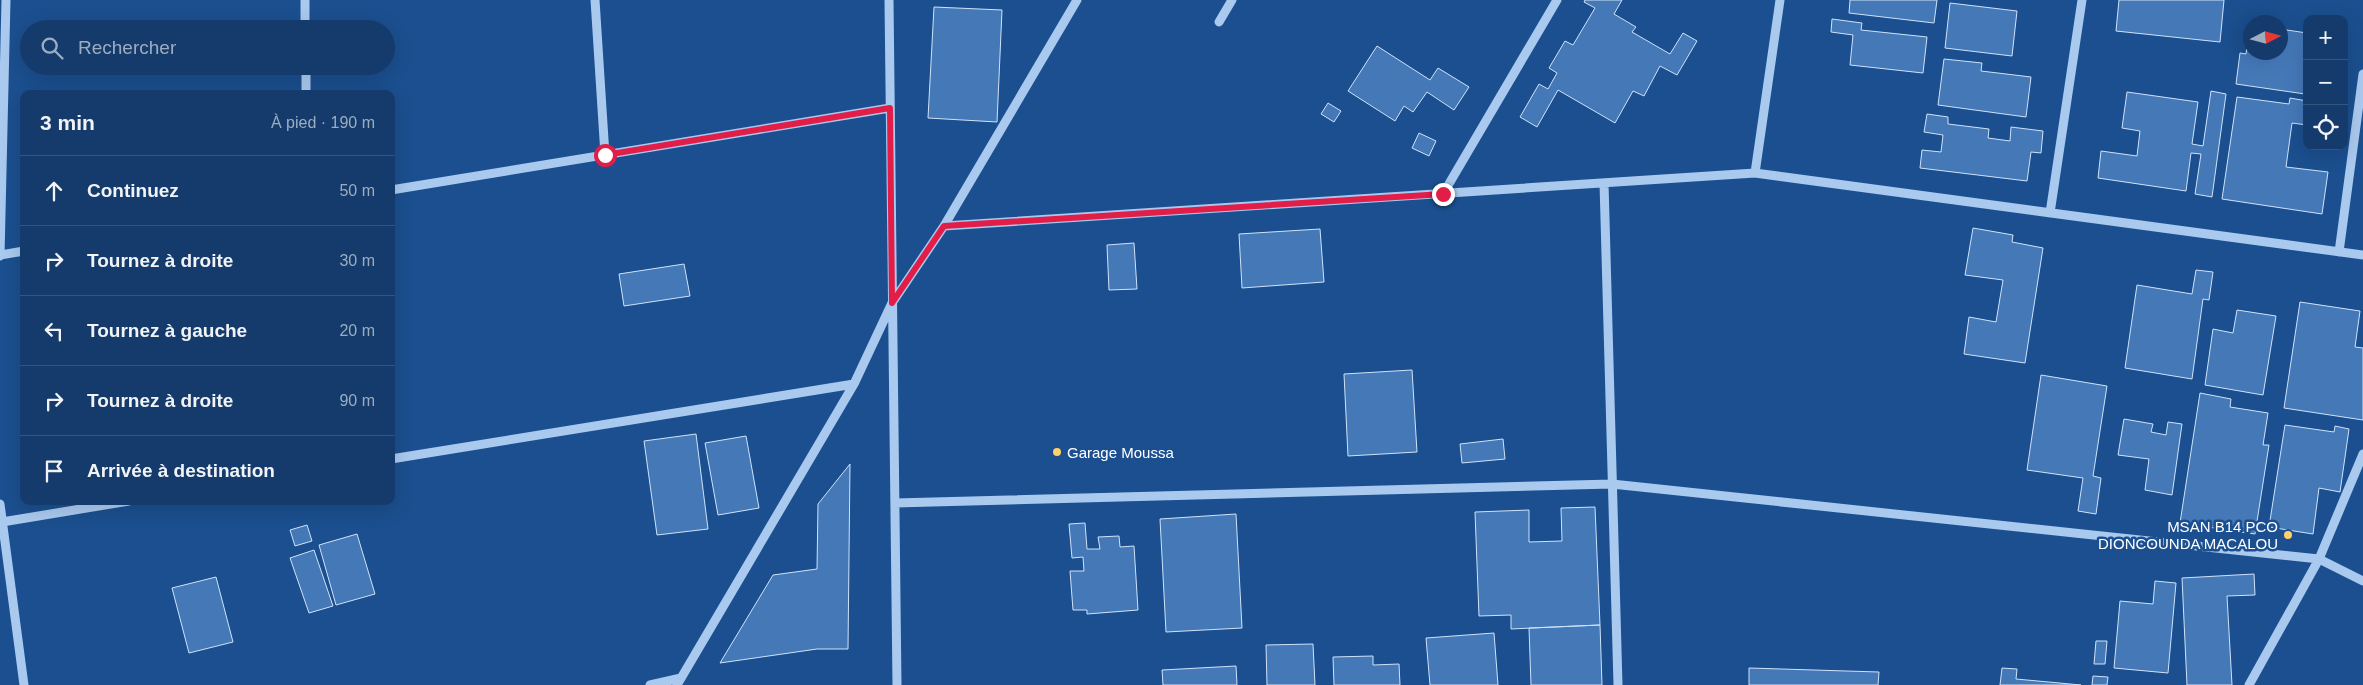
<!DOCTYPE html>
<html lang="fr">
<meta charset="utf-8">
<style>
body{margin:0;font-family:Helvetica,sans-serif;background:#1d4271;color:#f1f3f6}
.controls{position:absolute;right:15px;top:15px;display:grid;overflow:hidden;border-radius:10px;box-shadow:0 5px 20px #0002}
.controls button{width:45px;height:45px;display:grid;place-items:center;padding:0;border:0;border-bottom:1px solid #33557e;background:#143b6b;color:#f1f3f6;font:25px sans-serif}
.compass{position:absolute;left:2243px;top:15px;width:45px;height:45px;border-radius:50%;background:#143b6b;box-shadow:0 5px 20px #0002;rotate:84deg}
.stop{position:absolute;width:15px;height:15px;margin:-11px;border:4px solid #e11d48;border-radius:50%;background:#fff}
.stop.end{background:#e11d48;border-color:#fff;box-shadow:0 1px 5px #0008}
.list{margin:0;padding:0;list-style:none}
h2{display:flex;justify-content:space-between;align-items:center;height:65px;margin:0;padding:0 20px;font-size:21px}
h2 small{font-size:16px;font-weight:400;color:#9dadc1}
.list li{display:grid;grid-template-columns:32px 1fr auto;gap:15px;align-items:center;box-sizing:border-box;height:70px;padding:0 20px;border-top:1px solid #33557e}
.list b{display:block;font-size:19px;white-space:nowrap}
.list em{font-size:16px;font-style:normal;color:#9dadc1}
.icon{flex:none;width:28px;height:28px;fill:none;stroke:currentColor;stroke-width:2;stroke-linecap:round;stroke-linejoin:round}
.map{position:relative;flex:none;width:2363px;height:685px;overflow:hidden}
.search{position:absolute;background:#143b6b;box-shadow:0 5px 20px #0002;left:20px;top:20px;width:375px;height:55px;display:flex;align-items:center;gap:12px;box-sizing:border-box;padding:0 18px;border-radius:28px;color:#9dadc1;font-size:19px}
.panel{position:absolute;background:#143b6b;box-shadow:0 5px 20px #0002;left:20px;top:90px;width:375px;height:415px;border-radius:10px}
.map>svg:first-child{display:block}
</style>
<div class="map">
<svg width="2363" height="685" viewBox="0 0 2363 685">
<rect width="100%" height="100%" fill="#1b4f8f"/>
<path fill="#4478b7" stroke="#cfe3fa" d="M1585,0H1622L1614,14L1636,27L1632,32L1670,54L1683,33L1697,41L1677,75L1660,66L1644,96L1633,91L1615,123L1558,90L1537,127L1520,117L1539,84L1548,89L1557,73L1549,68L1565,41L1573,45L1595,8L1584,2Z
M1850,0H1937L1934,23L1849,13Z
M2119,0H2224L2220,42L2116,31Z
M1950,3L2017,11L2012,56L1945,48Z
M934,7L1002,10L997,122L928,118Z
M1832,19L1862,23L1861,30L1927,37L1923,73L1850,65L1853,35L1831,32Z
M2250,25V52H2280V29L2307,33L2305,94L2236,84L2240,53L2246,54Z
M1377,46L1430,80L1438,68L1469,87L1454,110L1427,92L1413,112L1404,106L1395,121L1348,91Z
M1944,59L1982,63L1981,71L2031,77L2026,117L1938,105Z
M2211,91L2226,94L2212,197L2195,194L2201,154L2191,153L2186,191L2098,178L2101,151L2137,156L2140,131L2122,128L2127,92L2198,102L2192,144L2203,146Z
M2237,97L2289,104L2290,98L2307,101V125L2292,123L2286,167L2328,172L2322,214L2222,199Z
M1328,103L1341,111L1334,122L1321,114Z
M1927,114L1948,117V124L1989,129L1988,138L2010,141L2011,127L2043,131L2041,153L2031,152L2027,181L1920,168L1922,150L1941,152L1943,135L1924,132Z
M1419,133L1436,141L1429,156L1412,148Z
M1973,228L2013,235L2012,242L2043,248L2025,363L1964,354L1969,317L1996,322L2003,280L1965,275Z
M1320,229L1324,282L1242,288L1239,234Z
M1134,243L1137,289L1109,290L1107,245Z
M684,264L690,296L624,306L619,274Z
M2196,270L2213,272L2209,300L2203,299L2192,379L2125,368L2137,285L2192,294Z
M2300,302L2360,311L2355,347L2363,348V420L2284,408Z
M2237,310L2276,316L2263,395L2205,385L2213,329L2233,333Z
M1412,370L1417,452L1348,456L1344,374Z
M2041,375L2107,386L2093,476L2101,478L2096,514L2078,511L2083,478L2027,470Z
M2200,393L2231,399L2230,407L2268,413L2263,445H2269L2255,534L2180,523Z
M2124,419L2153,424L2151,432L2166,435L2168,422L2182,424L2172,495L2145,490L2149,459L2118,455Z
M2285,425L2334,432L2335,426L2349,429L2340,492L2319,488L2313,534L2269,527Z
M696,434L708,529L657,535L644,441Z
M746,436L759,508L718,515L705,443Z
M1503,439L1505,459L1462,463L1460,444Z
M850,464L848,649H817L720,663L773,575L817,569L818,504Z
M1595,507L1600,625L1511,629V615L1479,616L1475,512L1529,510V542L1562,541L1561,508Z
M1236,514L1242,628L1166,632L1160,519Z
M1085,523L1087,549H1100L1098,537L1119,536L1120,547L1134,546L1138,610L1087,614V610H1073L1070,571H1084L1083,557L1072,558L1069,524Z
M307,525L312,541L295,546L290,530Z
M357,534L375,594L336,605L319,545Z
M314,550L333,606L309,613L290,558Z
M2254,574L2255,595L2227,596L2232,685H2187L2182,578Z
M216,577L233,642L189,653L172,588Z
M2155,581L2176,583L2168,673L2114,668L2120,601L2153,604Z
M1600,625L1602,685H1531L1529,628Z
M1494,633L1498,685H1430L1426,638Z
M2096,641H2107L2105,664H2094Z
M1313,644L1315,685H1267L1266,645Z
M1373,656V665L1399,664L1400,685H1334L1333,657Z
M1236,666L1237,685H1163L1162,670Z
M1749,668L1879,672L1878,685H1749Z
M2002,668L2017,669L2016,679L2081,685H2000Z
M2093,676L2108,677L2107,685H2092Z"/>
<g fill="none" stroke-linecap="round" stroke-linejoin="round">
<path stroke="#a9c9ee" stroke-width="9" d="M305,0V29
M595,0L605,155
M889,0L897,685
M1219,22L1232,0
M306,66V94
M1755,173L1780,0
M1604,183L1618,685
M391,190L890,108
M1443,194L1557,0
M2050,213L2082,0
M944,226L1755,173L2363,255
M2339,252L2363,74
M0,255L24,251
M0,256L6,0
M391,459L854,384
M895,503L1612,484L2319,559L2363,581
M0,504L24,685
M2,522L129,501
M650,685L681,678
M677,685L854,384L892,303L944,226L1077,0
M2249,685L2319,559L2363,454"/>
</g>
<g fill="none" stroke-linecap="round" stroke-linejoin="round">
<path stroke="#e11d48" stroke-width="6" d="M605,155L890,108L892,303L944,226L1443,194"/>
</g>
<g fill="#ffd166" stroke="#1b4f8f" stroke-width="2">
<circle cx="1057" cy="452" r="5"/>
<circle cx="2288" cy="535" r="5"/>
</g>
<g text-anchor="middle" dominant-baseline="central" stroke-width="5" stroke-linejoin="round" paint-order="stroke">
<g font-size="15" fill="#fff" stroke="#1b4f8f" text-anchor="start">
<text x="1067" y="452">Garage Moussa</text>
<text x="2278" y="526" text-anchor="end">MSAN B14 PCO<tspan x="2278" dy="17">DIONCOUNDA MACALOU</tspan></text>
</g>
</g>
</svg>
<div class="controls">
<button>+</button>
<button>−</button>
<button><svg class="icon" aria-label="locate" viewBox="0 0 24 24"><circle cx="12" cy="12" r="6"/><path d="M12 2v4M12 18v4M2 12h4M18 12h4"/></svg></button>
</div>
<svg class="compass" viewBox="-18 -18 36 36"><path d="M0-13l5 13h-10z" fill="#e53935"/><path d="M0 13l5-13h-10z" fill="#9dadc1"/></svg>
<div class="stop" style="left:605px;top:155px"></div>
<div class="stop end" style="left:1443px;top:194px"></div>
<div class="search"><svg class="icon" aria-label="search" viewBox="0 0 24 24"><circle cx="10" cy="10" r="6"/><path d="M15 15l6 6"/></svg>Rechercher</div>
<section class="panel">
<h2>3 min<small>À pied · 190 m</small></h2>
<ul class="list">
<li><svg class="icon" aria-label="ahead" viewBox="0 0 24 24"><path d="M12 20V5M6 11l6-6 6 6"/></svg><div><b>Continuez</b></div><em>50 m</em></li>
<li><svg class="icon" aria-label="right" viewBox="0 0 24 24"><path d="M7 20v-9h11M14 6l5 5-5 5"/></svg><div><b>Tournez à droite</b></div><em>30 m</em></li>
<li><svg class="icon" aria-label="left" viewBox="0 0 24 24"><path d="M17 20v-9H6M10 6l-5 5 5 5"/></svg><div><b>Tournez à gauche</b></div><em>20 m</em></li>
<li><svg class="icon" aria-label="right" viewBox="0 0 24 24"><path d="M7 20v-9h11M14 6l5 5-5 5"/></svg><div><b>Tournez à droite</b></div><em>90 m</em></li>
<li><svg class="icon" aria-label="arrive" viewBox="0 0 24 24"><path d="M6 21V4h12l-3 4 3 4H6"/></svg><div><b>Arrivée à destination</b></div></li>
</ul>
</section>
</div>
